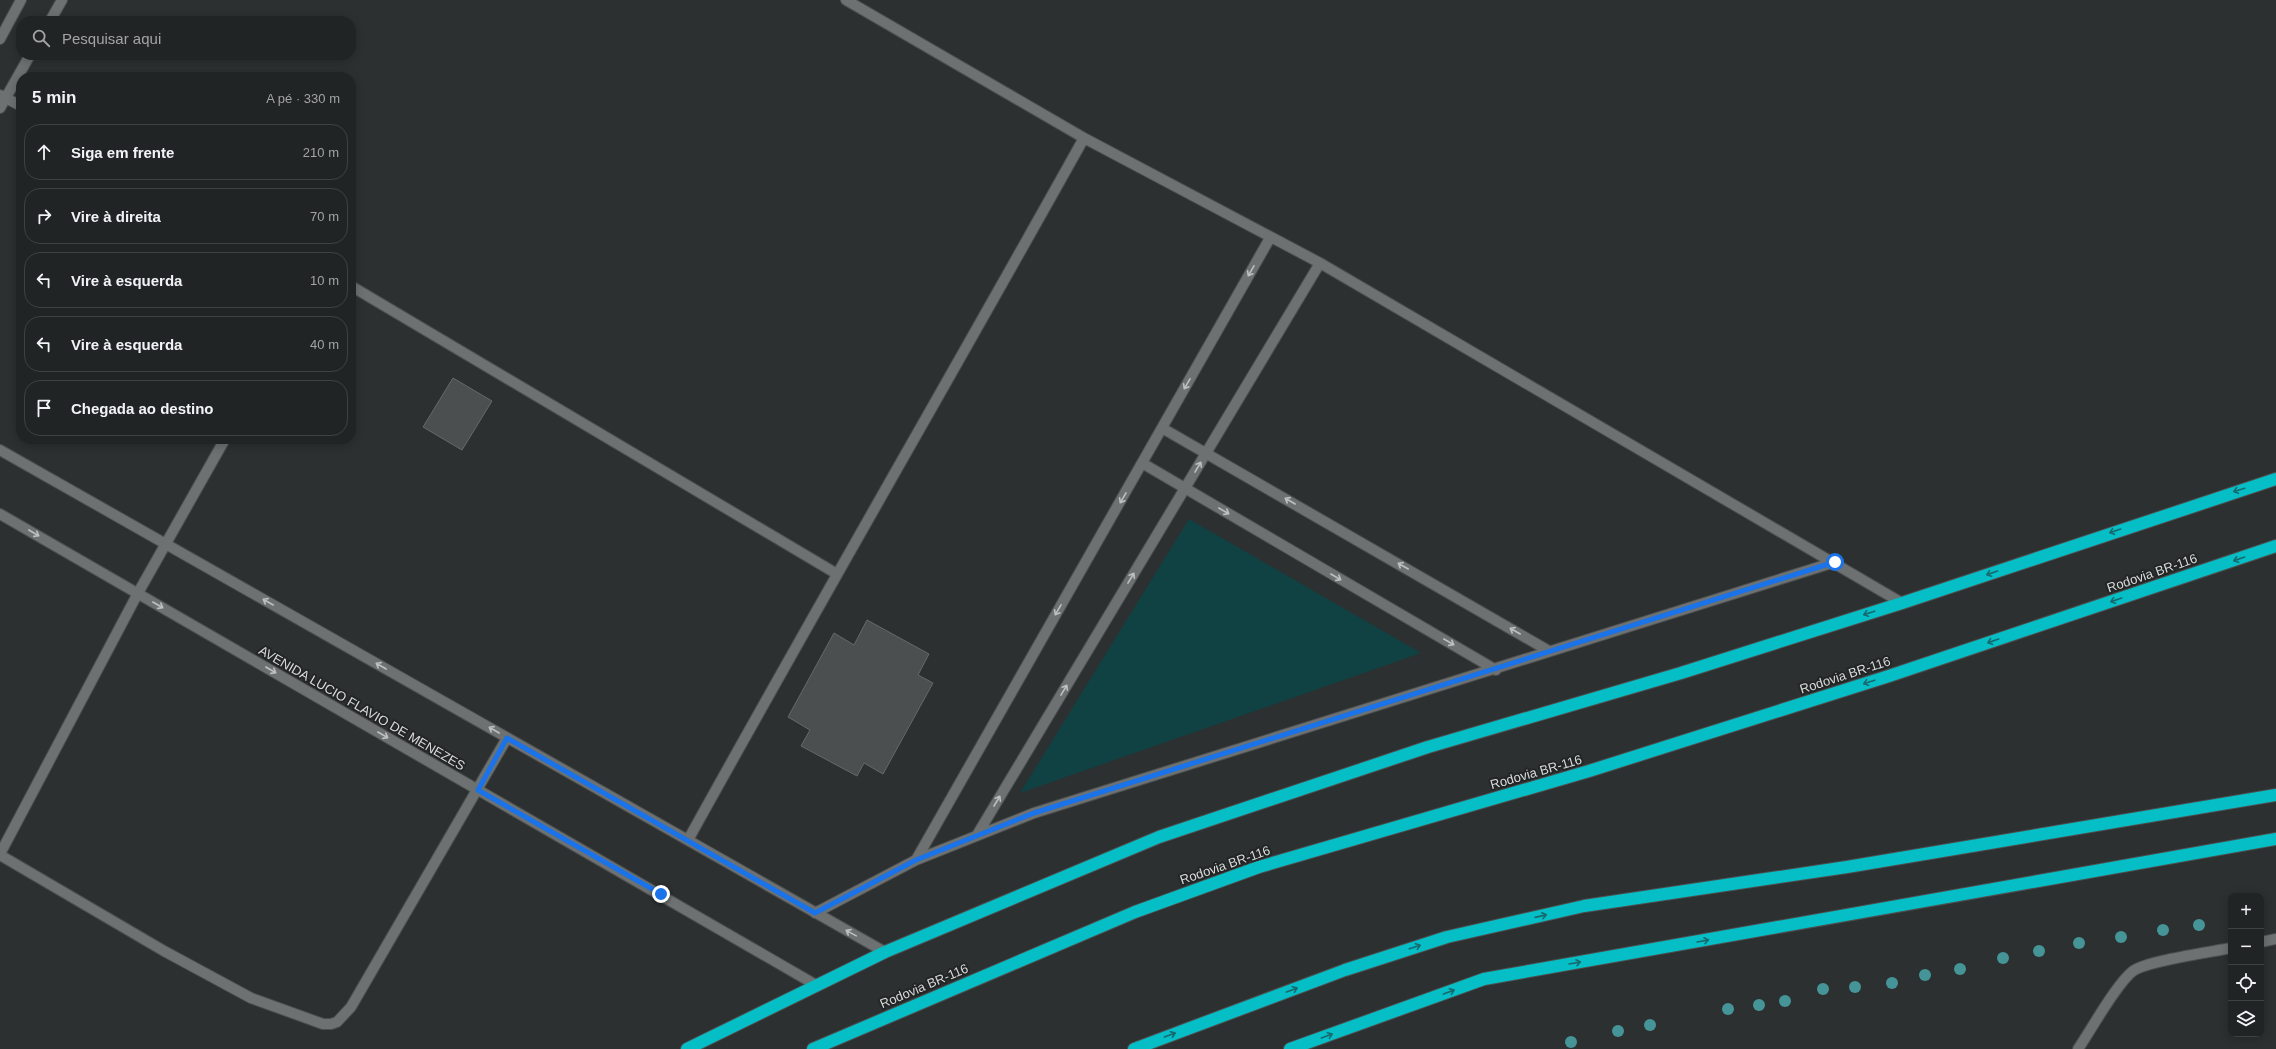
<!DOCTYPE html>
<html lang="pt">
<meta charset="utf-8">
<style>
body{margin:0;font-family:Arial,sans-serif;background:#292c2c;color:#f1f3f6}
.controls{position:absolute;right:12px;bottom:12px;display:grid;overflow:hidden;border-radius:8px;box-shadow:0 2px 10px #0003}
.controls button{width:36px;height:36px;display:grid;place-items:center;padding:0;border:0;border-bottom:1px solid #3e4141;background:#212424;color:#f1f3f6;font:20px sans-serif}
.stop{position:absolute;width:12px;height:12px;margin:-9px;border:3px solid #1a73e8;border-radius:50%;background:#fff}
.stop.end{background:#1a73e8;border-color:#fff;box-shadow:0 1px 4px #0008}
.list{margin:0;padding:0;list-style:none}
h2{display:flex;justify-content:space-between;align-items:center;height:52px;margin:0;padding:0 16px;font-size:17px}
h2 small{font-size:13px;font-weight:400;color:#a2a4a6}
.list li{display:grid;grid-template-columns:26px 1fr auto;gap:12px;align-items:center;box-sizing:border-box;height:56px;margin:0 8px 8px;padding:0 8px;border:1px solid #3e4141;border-radius:16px}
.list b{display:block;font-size:15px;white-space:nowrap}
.list em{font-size:13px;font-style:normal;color:#a2a4a6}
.icon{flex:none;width:22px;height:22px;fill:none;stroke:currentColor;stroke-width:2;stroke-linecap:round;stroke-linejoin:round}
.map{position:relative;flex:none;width:2276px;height:1049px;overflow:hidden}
.search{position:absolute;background:#212424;box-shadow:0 2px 10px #0003;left:16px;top:16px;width:340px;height:44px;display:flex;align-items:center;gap:10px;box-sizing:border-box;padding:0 14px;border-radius:16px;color:#a2a4a6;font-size:15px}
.panel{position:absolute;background:#212424;box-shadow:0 2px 10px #0003;left:16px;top:72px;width:340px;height:372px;border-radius:16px}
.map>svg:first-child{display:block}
</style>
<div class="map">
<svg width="2276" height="1049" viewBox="0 0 2276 1049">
<rect width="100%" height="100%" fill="#2c3030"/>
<path fill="#104244" d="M1189,519L1421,653L1020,793Z"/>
<path fill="#4b4f4f" stroke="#656969" d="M453,378L492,401L462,450L423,427Z
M867,620L929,654L918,675L933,683L883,774L864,763L857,776L801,746L810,730L788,717L834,633L854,645Z"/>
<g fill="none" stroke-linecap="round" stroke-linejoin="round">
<defs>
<path id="lane" d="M2261,942L2276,939
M2078,1049C2091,1030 2117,983 2133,971C2146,961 2211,952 2231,948"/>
<path id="street" d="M846,0L1084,138L1320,263L1902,603
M50,21L62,0
M0,39L21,0
M0,95L21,106
M0,108L30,55
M351,286L837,574
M1162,428L1549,651
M0,450L885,952
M1142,463L1496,670
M0,514L816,985
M977,835L1320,263
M688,840C818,605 953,373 1084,138
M0,854L138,593L225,439
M0,855L164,951L251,998L323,1024H331L337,1022L351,1007L507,738
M916,860L1270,238
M815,913L916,860L1034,813L1835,562"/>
<path id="highway" d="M687,1049L885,952L1159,837L1428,747L1681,673L1902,603L2276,479
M813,1049L1135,912L1259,867L1589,771L1889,676L2276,546
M1134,1049L1345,970L1447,937L1584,906L1847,867L2276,795
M1290,1049L1484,979L2276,839"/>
</defs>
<use href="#lane" stroke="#4c4e4e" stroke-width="12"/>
<use href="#street" stroke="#4c4e4e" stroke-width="12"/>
<use href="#highway" stroke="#4c4e4e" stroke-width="14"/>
<use href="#lane" stroke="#6d7171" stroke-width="10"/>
<use href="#street" stroke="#6d7171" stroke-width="10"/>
<use href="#highway" stroke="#05bec6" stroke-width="12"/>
</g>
<g fill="#449498">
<circle cx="2199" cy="925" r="6"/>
<circle cx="2163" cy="930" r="6"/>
<circle cx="2121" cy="937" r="6"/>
<circle cx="2079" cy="943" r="6"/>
<circle cx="2039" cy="951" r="6"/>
<circle cx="2003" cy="958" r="6"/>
<circle cx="1960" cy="969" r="6"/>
<circle cx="1925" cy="975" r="6"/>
<circle cx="1892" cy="983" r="6"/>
<circle cx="1855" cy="987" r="6"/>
<circle cx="1823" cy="989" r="6"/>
<circle cx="1785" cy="1001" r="6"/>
<circle cx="1759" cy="1005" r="6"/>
<circle cx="1728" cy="1009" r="6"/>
<circle cx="1650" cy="1025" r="6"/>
<circle cx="1618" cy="1031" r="6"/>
<circle cx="1571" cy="1042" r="6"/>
</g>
<defs><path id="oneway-shaft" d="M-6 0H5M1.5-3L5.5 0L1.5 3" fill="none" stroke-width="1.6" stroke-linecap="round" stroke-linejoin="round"/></defs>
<g stroke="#bdc0c0">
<use href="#oneway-shaft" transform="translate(1251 271) rotate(120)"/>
<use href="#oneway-shaft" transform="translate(1187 384) rotate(120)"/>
<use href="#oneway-shaft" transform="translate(1198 467) rotate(-59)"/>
<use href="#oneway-shaft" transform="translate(1123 498) rotate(120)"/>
<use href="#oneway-shaft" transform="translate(1290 501) rotate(-150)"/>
<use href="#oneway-shaft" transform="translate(1224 511) rotate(30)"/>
<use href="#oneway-shaft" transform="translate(34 533) rotate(30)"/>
<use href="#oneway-shaft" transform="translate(1403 566) rotate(-150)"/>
<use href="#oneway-shaft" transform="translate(1336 577) rotate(30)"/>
<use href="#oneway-shaft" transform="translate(1131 578) rotate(-59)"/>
<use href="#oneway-shaft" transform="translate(268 602) rotate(-150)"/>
<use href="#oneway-shaft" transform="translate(158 605) rotate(30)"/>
<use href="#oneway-shaft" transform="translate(1058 610) rotate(120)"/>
<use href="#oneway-shaft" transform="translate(1515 631) rotate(-150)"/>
<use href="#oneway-shaft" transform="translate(1449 642) rotate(30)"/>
<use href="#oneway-shaft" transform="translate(381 666) rotate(-150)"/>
<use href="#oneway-shaft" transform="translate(271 670) rotate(30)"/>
<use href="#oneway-shaft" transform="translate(1064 690) rotate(-59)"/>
<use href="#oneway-shaft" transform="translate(494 730) rotate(-150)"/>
<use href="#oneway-shaft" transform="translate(383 735) rotate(30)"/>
<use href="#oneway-shaft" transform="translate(997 801) rotate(-59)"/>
<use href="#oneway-shaft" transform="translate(851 933) rotate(-151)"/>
</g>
<g stroke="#166a6e">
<use href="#oneway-shaft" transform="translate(2239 490) rotate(163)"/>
<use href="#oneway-shaft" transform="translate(2115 531) rotate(161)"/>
<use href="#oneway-shaft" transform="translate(2239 559) rotate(161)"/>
<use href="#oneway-shaft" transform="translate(1992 573) rotate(161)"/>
<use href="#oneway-shaft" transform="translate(2116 600) rotate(161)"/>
<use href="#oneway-shaft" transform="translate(1869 613) rotate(162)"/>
<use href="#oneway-shaft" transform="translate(1993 641) rotate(161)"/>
<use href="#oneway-shaft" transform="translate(1869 682) rotate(162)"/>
<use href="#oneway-shaft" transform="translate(1541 916) rotate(-13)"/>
<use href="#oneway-shaft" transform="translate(1703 941) rotate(-10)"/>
<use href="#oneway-shaft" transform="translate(1415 947) rotate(-18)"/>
<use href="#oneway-shaft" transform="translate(1575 963) rotate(-10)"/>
<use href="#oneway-shaft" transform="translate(1292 990) rotate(-20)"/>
<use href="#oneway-shaft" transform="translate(1449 992) rotate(-20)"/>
<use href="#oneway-shaft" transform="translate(1170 1035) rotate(-20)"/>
<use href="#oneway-shaft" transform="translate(1327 1036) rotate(-20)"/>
</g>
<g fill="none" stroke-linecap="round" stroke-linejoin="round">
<path stroke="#1a73e8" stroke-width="5" d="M661,894L478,790L507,738L815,913L916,860L1034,813L1835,562"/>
</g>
<g text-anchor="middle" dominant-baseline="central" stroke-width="4" stroke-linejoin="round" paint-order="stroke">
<g font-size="13" fill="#d8dada" stroke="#232626">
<text transform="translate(2152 573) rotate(-19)">Rodovia BR-116</text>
<text transform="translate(1845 675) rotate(-18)">Rodovia BR-116</text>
<text transform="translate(362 708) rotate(30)">AVENIDA LUCIO FLAVIO DE MENEZES</text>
<text transform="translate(1536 772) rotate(-16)">Rodovia BR-116</text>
<text transform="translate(1225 865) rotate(-19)">Rodovia BR-116</text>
<text transform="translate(924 986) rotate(-23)">Rodovia BR-116</text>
</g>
</g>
</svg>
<div class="controls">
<button>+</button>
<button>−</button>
<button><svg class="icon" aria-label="locate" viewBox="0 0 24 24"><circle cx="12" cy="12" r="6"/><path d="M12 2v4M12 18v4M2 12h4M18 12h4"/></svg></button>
<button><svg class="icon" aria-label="layers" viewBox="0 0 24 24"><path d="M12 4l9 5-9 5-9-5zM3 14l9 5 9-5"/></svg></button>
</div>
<div class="stop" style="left:1835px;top:562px"></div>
<div class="stop end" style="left:661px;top:894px"></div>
<div class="search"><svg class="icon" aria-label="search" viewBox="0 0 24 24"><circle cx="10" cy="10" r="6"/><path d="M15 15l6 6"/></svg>Pesquisar aqui</div>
<section class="panel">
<h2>5 min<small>A pé · 330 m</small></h2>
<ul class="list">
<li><svg class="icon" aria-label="ahead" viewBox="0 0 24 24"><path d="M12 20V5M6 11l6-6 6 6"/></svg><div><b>Siga em frente</b></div><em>210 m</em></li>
<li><svg class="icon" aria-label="right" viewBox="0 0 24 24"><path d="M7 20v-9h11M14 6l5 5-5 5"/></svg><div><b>Vire à direita</b></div><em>70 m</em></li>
<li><svg class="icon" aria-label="left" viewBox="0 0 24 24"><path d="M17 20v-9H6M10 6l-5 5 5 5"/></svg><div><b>Vire à esquerda</b></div><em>10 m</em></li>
<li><svg class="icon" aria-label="left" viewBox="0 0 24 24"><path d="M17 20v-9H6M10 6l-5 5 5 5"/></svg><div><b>Vire à esquerda</b></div><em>40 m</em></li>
<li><svg class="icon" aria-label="arrive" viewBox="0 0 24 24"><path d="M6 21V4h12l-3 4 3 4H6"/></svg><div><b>Chegada ao destino</b></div></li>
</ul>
</section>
</div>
